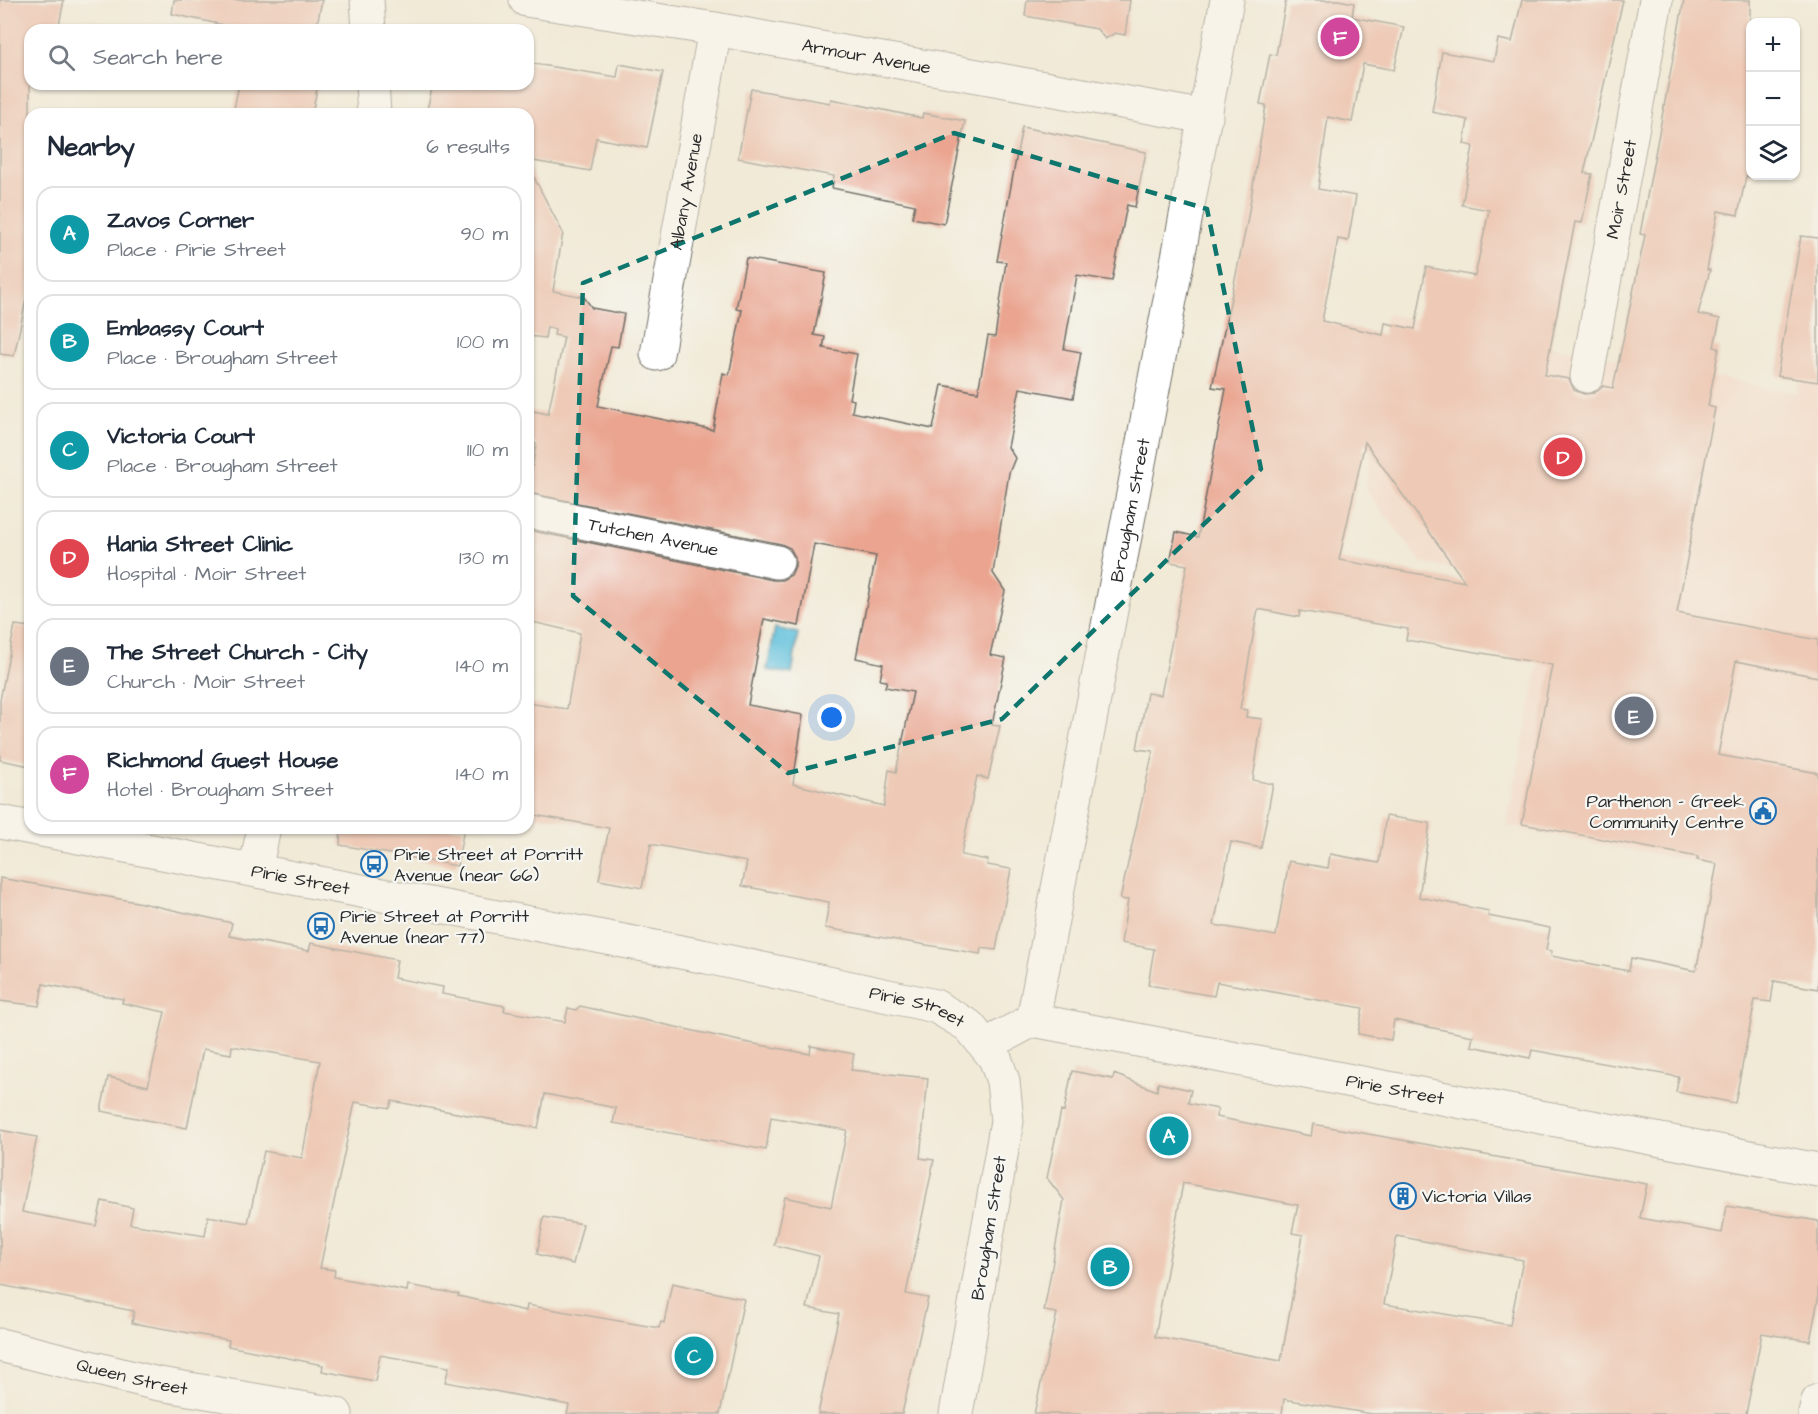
<!DOCTYPE html>
<meta charset="utf-8">
<style>
body{margin:0;font-family:"Architects Daughter",sans-serif;background:#f2f2f3;color:#1f2937}
.controls{position:absolute;right:18px;top:18px;display:grid;overflow:hidden;border-radius:12px;box-shadow:0 2px 4px #0004}
.controls button{width:54px;height:54px;display:grid;place-items:center;padding:0;border:0;border-bottom:2px solid #e0e1e3;background:#fff;color:#1f2937;font:30px sans-serif}
.you{position:absolute;left:832px;top:718px;width:21px;height:21px;margin:-15px;border:4px solid #fff;border-radius:50%;background:#1a73e8;box-shadow:0 0 0 9px #1a73e833}
.badge{display:grid;place-items:center;width:39px;height:39px;border-radius:50%;background:#0b8043;color:#fff;font-size:20px;font-weight:700}
.pin{position:absolute;translate:-50% -50%;border:3px solid #fff;box-shadow:0 2px 6px #0006}
.list{margin:0;padding:0;list-style:none}
h2{display:flex;justify-content:space-between;align-items:center;height:78px;margin:0;padding:0 24px;font-size:26px}
h2 small{font-size:20px;font-weight:400;color:#747a83}
.list li{display:grid;grid-template-columns:39px 1fr auto;gap:18px;align-items:center;box-sizing:border-box;height:96px;margin:0 12px 12px;padding:0 12px;border:2px solid #e0e1e3;border-radius:18px}
.list b{display:block;font-size:22px;white-space:nowrap}
.list p{margin:0;font-size:20px;white-space:nowrap;color:#747a83}
.list em{font-size:20px;font-style:normal;color:#747a83}
.icon{flex:none;width:33px;height:33px;fill:none;stroke:currentColor;stroke-width:2;stroke-linecap:round;stroke-linejoin:round}
.map{position:relative;flex:none;width:1818px;height:1414px;overflow:hidden}
.search{position:absolute;background:#fff;box-shadow:0 2px 4px #0004;left:24px;top:24px;width:510px;height:66px;display:flex;align-items:center;gap:15px;box-sizing:border-box;padding:0 21px;border-radius:18px;color:#747a83;font-size:22px}
.panel{position:absolute;background:#fff;box-shadow:0 2px 4px #0004;left:24px;top:108px;width:510px;height:726px;border-radius:18px}
.map>svg:first-child{display:block}
</style>
<div class="map">
<svg width="1818" height="1414" viewBox="0 0 1818 1414">
<rect width="100%" height="100%" fill="#f6f6f2"/>
<filter id="ink" filterUnits="userSpaceOnUse"><feTurbulence type="fractalNoise" baseFrequency=".0167" numOctaves="2"/><feDisplacementMap in="SourceGraphic" scale="12" xChannelSelector="R" yChannelSelector="G"/><feConvolveMatrix kernelMatrix="1 2 1 2 8 2 1 2 1" color-interpolation-filters="sRGB"/></filter>
<filter id="wash" filterUnits="userSpaceOnUse"><feTurbulence type="fractalNoise" baseFrequency=".008" numOctaves="4" result="noise"/><feDisplacementMap in="SourceGraphic" scale="24" xChannelSelector="R" yChannelSelector="G"/><feGaussianBlur stdDeviation="1.35" result="paint"/><feColorMatrix in="noise" values="0 0 0 0 0 0 0 0 0 0 0 0 0 0 0 0 0 1.4 0 .05"/><feComposite in="paint" operator="in"/></filter>
<g filter="url(#wash)">
<rect width="100%" height="100%" fill="#f1ead7"/>
<path fill="#f5d2c2" d="M1818,289V885L1506,826L1554,589L1422,563L1365,489L1375,421L1367,416L1386,314L1797,393Z"/>
<path fill="#5ec0dc" stroke="#447684" stroke-width="1.5" d="M775,628L798,633L792,674L767,670Z"/>
<g id="blocks">
<path fill="#eaa48f" fill-rule="evenodd" d="M0,0H64L58,30H30V281L14,356L0,354Z
M174,0H322L316,30H247L172,14Z
M1027,0H1130L1125,35L1115,33L1105,39L1097,29L1025,16Z
M1286,0H1338L1354,3L1352,17L1404,27L1394,70L1363,64L1352,122L1328,117L1318,189L1356,196L1348,241L1338,239L1322,321L1383,335L1385,323L1415,329L1426,267L1475,276L1489,210L1462,205L1473,146L1464,144L1468,120L1432,112L1442,52L1494,61L1498,39L1512,42L1522,0H1623L1584,173L1592,174L1582,223L1575,222L1545,375L1569,379L1574,390L1584,394L1594,393L1602,386L1613,388L1645,235L1640,234L1684,0H1750V177L1746,176L1738,215L1718,211L1707,270H1710L1698,314L1720,319L1714,347L1719,348L1708,406L1715,408L1677,613L1818,640V677L1736,661L1718,755L1818,773V989L1774,981L1771,1002L1755,1000L1735,1103L1676,1092L1679,1077L1532,1050L1530,1058L1471,1046L1473,1036L1394,1020L1391,1040L1358,1034L1363,1008L1217,982L1214,996L1148,985L1154,949L1121,943L1128,900L1120,899L1153,751L1137,749L1147,693L1161,695L1187,565L1170,562L1176,532L1198,537L1226,389L1212,387L1247,223L1266,105L1260,104L1270,54L1276,55ZM1365,442L1465,582L1339,560ZM1258,609L1299,617L1300,611L1408,629L1406,640L1552,665L1522,824L1698,857L1697,860L1717,864L1696,971L1631,958L1629,971L1551,956L1552,951L1546,950L1550,928L1488,916L1489,911L1419,897L1430,823L1386,816L1379,863L1330,854L1328,868L1289,861L1276,936L1214,925L1231,842L1261,848L1273,784L1253,780L1262,719L1246,717L1247,710L1240,709Z
M528,63L617,77L619,64L663,72L647,148L596,138L590,171L528,160V114H426L433,84H528Z
M239,84H318L312,114H233Z
M751,89L830,103L831,99L922,118L923,113L965,121L944,224L912,218L915,205L832,188L834,176L738,158Z
M1022,127L1146,152L1135,207L1127,205L1112,281L1077,275L1064,349L1081,352L1073,398L1020,388L1008,447L1015,458L1009,473L993,573L1005,591L990,655L1006,658L992,725L1000,726L988,779L977,776L961,855L988,860L987,865L1011,869L996,950L981,948L980,954L825,928L829,902L742,886L747,862L651,844L642,888L599,880L609,828L534,815L535,807L528,806V703L567,709L580,633L528,621V530L773,580H782L791,575L795,566V557L790,548L781,544L528,493L536,444L528,442V410L548,414L564,337L554,335L555,329L547,327L545,338L528,336V166L563,233L553,291L584,297L592,308L624,314L618,347L611,346L598,406L713,430L723,373L729,375L742,310L736,309L746,258L826,273L814,335L825,337L823,348L857,354L849,399L854,400L852,412L933,429L942,385L978,392L988,336L995,337L1006,262L997,261ZM814,544L876,556L856,658L883,664L880,680L887,681L885,687L913,692L896,772L889,770L884,806L793,784L803,715L748,705L764,619L799,626Z
M1801,236L1818,238V382L1777,376Z
M15,625L30,627V766L0,760V700Z
M341,828H464L457,866L340,845Z
M0,878L137,902L232,923L229,936L309,951L311,943L397,960L394,978L443,987L442,994L505,1006L504,1011L565,1022L568,1008L576,1010L580,1006L744,1042L810,1054L811,1046L854,1054L851,1070L928,1078L920,1158L934,1160L906,1294L928,1298L902,1414H818L839,1314L807,1308L819,1256L774,1245L785,1197L831,1207L847,1130L771,1117L766,1150L613,1123L616,1108L545,1094L538,1128L392,1101L390,1108L355,1102L320,1268L335,1270L334,1277L407,1291L408,1285L459,1294L458,1296L526,1311L527,1305L659,1328L661,1322L664,1323L672,1283L744,1299L720,1414H567L569,1405L445,1382L449,1367L380,1355L375,1381L322,1371L323,1365L228,1346L229,1340L132,1323L134,1311L0,1285V1130L37,1137L22,1212L96,1226L102,1201L133,1208L130,1224L205,1236L208,1216L248,1223L264,1151L302,1158L320,1061L232,1046L231,1054L203,1049L187,1128L101,1111L108,1077L148,1086L165,1012L122,1003L123,999L43,984L39,1006L0,1001Z
M1072,1071L1113,1079L1114,1074L1157,1091L1158,1083L1191,1090L1188,1103L1218,1109L1216,1117L1311,1136L1313,1124L1647,1184L1640,1218L1722,1233L1727,1206L1818,1221V1300L1810,1341L1762,1333L1746,1414H1372L1284,1399L1282,1414H1034L1057,1313L1044,1311L1064,1200L1047,1178L1061,1111L1064,1112ZM1183,1183L1298,1205L1292,1233L1303,1235L1281,1361L1155,1337ZM1397,1236L1523,1260L1510,1325L1384,1304Z
M544,1217L583,1224L573,1264L537,1254Z"/>
</g>
</g>
<g filter="url(#ink)">
<use href="#blocks" fill-opacity="0" stroke="#706e67" stroke-width="1.5"/>
<g fill="none" stroke-linecap="round" stroke-linejoin="round">
<defs>
<g id="street">
<path d="M367,0L369,30"/>
<path id="s1" d="M526,0L715,29L1206,117"/>
<path d="M372,84L374,114"/>
<path id="s2" d="M657,354L715,29"/>
<path id="s3" d="M1587,376L1656,0"/>
<path id="s4" d="M528,511L777,562"/>
<path d="M255,870L264,828"/>
<path id="s5" d="M1033,1020L1227,0"/>
<path id="s6" d="M0,1345L154,1383L336,1414"/>
<path d="M1815,1414L1818,1401"/>
</g>
<g id="secondary">
<path id="s7" d="M0,822L707,957L935,1006L969,1026L995,1058L1003,1081L1007,1121L956,1414"/>
<path id="s8" d="M986,1045L1033,1020L1818,1170"/>
</g>
</defs>
<use href="#street" stroke="#706e67" stroke-width="35"/>
<use href="#secondary" stroke="#706e67" stroke-width="35"/>
<use href="#street" stroke="#fff" stroke-width="33"/>
<use href="#secondary" stroke="#fff" stroke-width="33"/>
</g>
</g>
<path d="M0 0H1818V1414H0ZM954,133L1207,209L1261,469L1002,719L788,773L573,596L583,283Z" fill="#f1ead7" fill-opacity=".55" fill-rule="evenodd"/>
<path fill="none" stroke="#0f766e" stroke-width="4.5" stroke-dasharray="12 8" stroke-linejoin="round" d="M954,133L1207,209L1261,469L1002,719L788,773L573,596L583,283Z"/>
<defs>
<symbol id="civic-ring" viewBox="-11 -11 22 22"><circle r="9.5" fill="#f6f6f2" stroke="#1f6fb2" stroke-width="1.5"/><path d="M-.6-6.5H3V-4.5H.6V-3L4-1V1h2V6H-6V1h2V-1L-.6-3ZM-1.2 2.5V6h2.4V2.5Z" fill="#1f6fb2"/></symbol>
<symbol id="bus-ring" viewBox="-11 -11 22 22"><circle r="9.5" fill="#f6f6f2" stroke="#1f6fb2" stroke-width="1.5"/><path d="M-5-6H5V4H4V6H2V4H-2V6H-4V4H-5ZM-3.5-4V0h7V-4ZM-3.5 1.2v1.5H-2V1.2ZM2 1.2v1.5H3.5V1.2Z" fill="#1f6fb2"/></symbol>
<symbol id="building-ring" viewBox="-11 -11 22 22"><circle r="9.5" fill="#f6f6f2" stroke="#1f6fb2" stroke-width="1.5"/><path d="M-4-6H4V6H1V3H-1V6H-4ZM-2.5-4.3h1.7v1.8h-1.7ZM.8-4.3h1.7v1.8H.8ZM-2.5-1h1.7V.8h-1.7ZM.8-1h1.7V.8H.8Z" fill="#1f6fb2"/></symbol>
</defs>
<g fill-rule="evenodd">
<use href="#civic-ring" x="1748" y="796" width="30" height="30"/>
<use href="#bus-ring" x="359" y="849" width="30" height="30"/>
<use href="#bus-ring" x="306" y="911" width="30" height="30"/>
<use href="#building-ring" x="1388" y="1181" width="30" height="30"/>
</g>
<g text-anchor="middle" dominant-baseline="central" stroke-width="4.5" stroke-linejoin="round" paint-order="stroke">
<g font-size="18" fill="#2b2b2b" stroke="#f6f6f2">
<text stroke="none"><textPath href="#s1" startOffset="345">Armour Avenue</textPath></text>
<text stroke="none"><textPath href="#s3" startOffset="190">Moir Street</textPath></text>
<text stroke="none"><textPath href="#s2" startOffset="165">Albany Avenue</textPath></text>
<text stroke="none"><textPath href="#s5" startOffset="519">Brougham Street</textPath></text>
<text stroke="none"><textPath href="#s4" startOffset="128">Tutchen Avenue</textPath></text>
<text stroke="none"><textPath href="#s7" startOffset="306">Pirie Street</textPath></text>
<text stroke="none"><textPath href="#s7" startOffset="936">Pirie Street</textPath></text>
<text stroke="none"><textPath href="#s8" startOffset="422">Pirie Street</textPath></text>
<text transform="translate(989 1228) rotate(-81)">Brougham Street</text>
<text stroke="none"><textPath href="#s6" startOffset="136">Queen Street</textPath></text>
</g>
<g font-size="18" fill="#2b2b2b" stroke="#f6f6f2" text-anchor="start">
<text x="1744" y="801" text-anchor="end">Parthenon - Greek<tspan x="1744" dy="21">Community Centre</tspan></text>
<text x="394" y="854">Pirie Street at Porritt<tspan x="394" dy="21">Avenue (near 66)</tspan></text>
<text x="340" y="916">Pirie Street at Porritt<tspan x="340" dy="21">Avenue (near 77)</tspan></text>
<text x="1422" y="1196">Victoria Villas</text>
</g>
</g>
</svg>
<div class="controls">
<button>+</button>
<button>−</button>
<button><svg class="icon" aria-label="layers" viewBox="0 0 24 24"><path d="M12 4l9 5-9 5-9-5zM3 14l9 5 9-5"/></svg></button>
</div>
<div class="you"></div>
<div class="pin badge" style="left:1169px;top:1136px;background:#0f9aa8">A</div>
<div class="pin badge" style="left:1110px;top:1267px;background:#0f9aa8">B</div>
<div class="pin badge" style="left:694px;top:1356px;background:#0f9aa8">C</div>
<div class="pin badge" style="left:1563px;top:457px;background:#e0444e">D</div>
<div class="pin badge" style="left:1634px;top:716px;background:#6b7280">E</div>
<div class="pin badge" style="left:1340px;top:37px;background:#d1479c">F</div>
<div class="search"><svg class="icon" aria-label="search" viewBox="0 0 24 24"><circle cx="10" cy="10" r="6"/><path d="M15 15l6 6"/></svg>Search here</div>
<section class="panel">
<h2>Nearby<small>6 results</small></h2>
<ul class="list">
<li><span class="badge" style="background:#0f9aa8">A</span><div><b>Zavos Corner</b><p>Place · Pirie Street</p></div><em>90 m</em></li>
<li><span class="badge" style="background:#0f9aa8">B</span><div><b>Embassy Court</b><p>Place · Brougham Street</p></div><em>100 m</em></li>
<li><span class="badge" style="background:#0f9aa8">C</span><div><b>Victoria Court</b><p>Place · Brougham Street</p></div><em>110 m</em></li>
<li><span class="badge" style="background:#e0444e">D</span><div><b>Hania Street Clinic</b><p>Hospital · Moir Street</p></div><em>130 m</em></li>
<li><span class="badge" style="background:#6b7280">E</span><div><b>The Street Church - City</b><p>Church · Moir Street</p></div><em>140 m</em></li>
<li><span class="badge" style="background:#d1479c">F</span><div><b>Richmond Guest House</b><p>Hotel · Brougham Street</p></div><em>140 m</em></li>
</ul>
</section>
</div>
